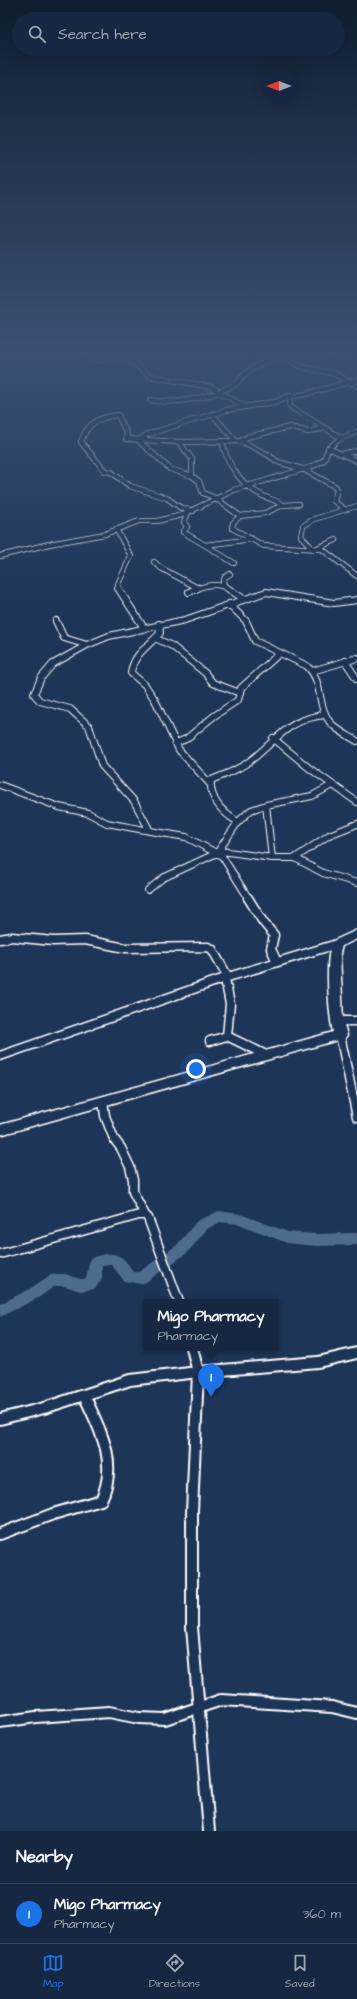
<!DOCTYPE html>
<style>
body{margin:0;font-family:"Architects Daughter",sans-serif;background:#23344c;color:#f1f3f6}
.compass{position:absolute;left:261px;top:68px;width:36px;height:36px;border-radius:50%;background:#162841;box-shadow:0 4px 16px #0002;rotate:270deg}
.you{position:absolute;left:196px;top:1069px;width:14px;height:14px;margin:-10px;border:3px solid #fff;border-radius:50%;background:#1a73e8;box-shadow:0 0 0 6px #1a73e833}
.badge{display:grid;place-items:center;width:26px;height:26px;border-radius:50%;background:#1a73e8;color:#fff;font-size:13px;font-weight:700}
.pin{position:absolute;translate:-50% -33px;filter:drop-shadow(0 1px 2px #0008)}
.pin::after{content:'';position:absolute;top:21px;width:14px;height:12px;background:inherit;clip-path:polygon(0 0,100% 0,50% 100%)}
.popup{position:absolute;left:143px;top:1299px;width:136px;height:52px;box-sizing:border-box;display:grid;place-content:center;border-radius:0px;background:#162841;filter:drop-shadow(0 1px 3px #0005);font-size:13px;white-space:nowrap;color:#9ea6b1}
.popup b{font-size:15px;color:#f1f3f6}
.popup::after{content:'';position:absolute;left:50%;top:100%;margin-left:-8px;border:8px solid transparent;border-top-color:#162841}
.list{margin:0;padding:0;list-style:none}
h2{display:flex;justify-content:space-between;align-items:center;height:52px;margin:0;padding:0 16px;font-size:17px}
h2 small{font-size:13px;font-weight:400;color:#9ea6b1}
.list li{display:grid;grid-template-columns:26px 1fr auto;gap:12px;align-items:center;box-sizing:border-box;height:60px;padding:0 16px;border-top:1px solid #35445a}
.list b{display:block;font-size:15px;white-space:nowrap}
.list p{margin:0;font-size:13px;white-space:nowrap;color:#9ea6b1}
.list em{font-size:13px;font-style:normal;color:#9ea6b1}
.icon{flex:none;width:22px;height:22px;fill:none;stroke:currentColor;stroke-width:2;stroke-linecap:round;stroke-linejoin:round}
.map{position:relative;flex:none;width:357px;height:1831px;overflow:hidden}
.search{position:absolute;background:#162841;box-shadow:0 4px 16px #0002;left:12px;right:12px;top:12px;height:44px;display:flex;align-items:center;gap:10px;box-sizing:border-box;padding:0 14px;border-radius:22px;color:#9ea6b1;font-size:15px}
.sheet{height:112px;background:#162841}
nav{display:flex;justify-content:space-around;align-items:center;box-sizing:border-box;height:56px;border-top:1px solid #35445a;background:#162841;font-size:11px;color:#9ea6b1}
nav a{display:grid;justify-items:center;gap:2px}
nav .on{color:#1a73e8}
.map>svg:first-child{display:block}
</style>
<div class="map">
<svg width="357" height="1831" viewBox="0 0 357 1831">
<rect width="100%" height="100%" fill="#1d3557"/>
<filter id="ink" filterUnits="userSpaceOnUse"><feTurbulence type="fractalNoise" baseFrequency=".025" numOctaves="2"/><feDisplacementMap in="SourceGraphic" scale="8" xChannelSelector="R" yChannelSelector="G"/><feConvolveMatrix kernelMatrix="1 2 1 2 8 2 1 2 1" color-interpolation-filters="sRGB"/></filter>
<g filter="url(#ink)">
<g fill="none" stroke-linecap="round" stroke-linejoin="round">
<path fill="#4f6c8e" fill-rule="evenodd" d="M219,1211L240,1214L288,1232L316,1234L357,1233V1245L316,1246L287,1243L239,1224L220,1222L207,1229L187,1253L146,1282L141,1284L124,1281L111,1264L102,1265V1278L95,1289L80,1291L65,1286H55L38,1298L0,1317V1304L28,1290L52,1274H65L80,1279H86L90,1258C112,1251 121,1251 133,1272H139L177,1245L197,1221Z"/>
<defs>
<path id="street-far3" d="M86,350L97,360L145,350
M117,350L150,376L211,387L244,406
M158,350L166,356
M268,350L303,367L335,374L357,386
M329,353L332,350
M290,396V406L292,408L341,438
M150,400C176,405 215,397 237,383C240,380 242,376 245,374C255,365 269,360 281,356
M212,414L235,440
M222,441C227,465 241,485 263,496C270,499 277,501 283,505
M241,441L247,437L290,427L308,432L324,428
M179,442L192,459V476L199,481L203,493L215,498L240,516
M328,448L357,461
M341,454L357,451
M192,476L170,469L140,442V439L148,434L227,410L275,402L286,397L302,395L357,380
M299,504L283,505L265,513L240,516L233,523L232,528L264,546L322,549L357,576
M193,511L181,508L167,498L130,486L111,472L105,471L81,442C87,423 99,417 118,415L127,434L126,439L179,442L241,441L267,454L278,462L303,469L336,487L337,490L334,501L344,509
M188,513L184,522L187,527L183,532L205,545L252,539
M116,529L131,556L118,584V589
M205,545L234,563
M317,548L336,540
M313,549L301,536L303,526L314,519L357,506
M0,556L49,544L105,534L139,521H157L182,515L234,490L311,467L324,460C328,443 342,437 357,432
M154,562L161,568L196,587
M225,587L223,582L225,577L230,574
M196,589C206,585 218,582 228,589"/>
<path id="street-far2" d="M118,588L144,628
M227,588L244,599
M189,592L198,588
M229,604L246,621L255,641L307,666C324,683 316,703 329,721C336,730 347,735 357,741
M56,621L64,638L87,645
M159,624L160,633C149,646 133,654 131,673L145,685L155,700L179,750L210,784
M157,639L172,646L205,673L213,683L240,693
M345,661L357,679
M312,671L357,658
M273,738L309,768L357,802
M176,743L186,739L214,716L238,700L241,688L280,653
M0,785L59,807L88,813L107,823L150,831
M266,805L272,858
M238,822C223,813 209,800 211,780C227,774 242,768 255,757C279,737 291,718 325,715
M221,851L272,858H295L329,835L357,824
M295,858L323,873L357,883
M148,890L163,878L217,853L238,822L251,810L266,805L312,796L332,785
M249,899L222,856L186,837L150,831L134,801L102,766L89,726L70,709L40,701L34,694L41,678L53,664L87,645L109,636L185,620L266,592L334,603L357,600"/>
<path id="street-far1" d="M248,898L263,922L274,935L271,949L277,962
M0,939L12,937L53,941L85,940L125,948L208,947L212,949L228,977
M225,979L230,1004L227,1036
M337,1021H357
M340,1035L357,1117
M210,1041L227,1036L266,1055
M0,1056L228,977L337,944
M103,1101L105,1116L114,1139L121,1148L130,1167L133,1180V1192L145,1215
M0,1254L139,1215H145L148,1218L179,1302"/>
<path id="street" d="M192,1348L198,1372L192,1512V1627L209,1831
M0,1419L44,1408L130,1380L198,1372L318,1362L357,1353
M0,1534L53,1514L101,1500C119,1462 100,1430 84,1395
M0,1722L36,1717L109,1712L139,1718L165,1719L221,1700L332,1707L357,1713"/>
<path id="primary" d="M357,930V939L342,946L340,953L343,1021L347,1035L345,1038L0,1135V1125L333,1032C329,1015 324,955 333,941Z"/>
</defs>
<use href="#street-far3" stroke="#fff" stroke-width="6"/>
<use href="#street-far2" stroke="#fff" stroke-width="8"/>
<use href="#street-far1" stroke="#fff" stroke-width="11"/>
<use href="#street" stroke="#fff" stroke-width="14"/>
<use href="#primary" stroke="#fff" stroke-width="3"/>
<use href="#street-far3" stroke="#1d3557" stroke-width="4.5"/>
<use href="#street-far2" stroke="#1d3557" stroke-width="6"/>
<use href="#street-far1" stroke="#1d3557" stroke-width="8"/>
<use href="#street" stroke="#1d3557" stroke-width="10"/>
<use href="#primary" fill="#1d3557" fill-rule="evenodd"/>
</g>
</g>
<linearGradient id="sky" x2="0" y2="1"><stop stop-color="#101d30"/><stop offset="0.58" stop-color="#3a5174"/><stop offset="1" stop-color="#3a5174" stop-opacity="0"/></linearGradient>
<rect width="357" height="606" fill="url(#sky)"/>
</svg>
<svg class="compass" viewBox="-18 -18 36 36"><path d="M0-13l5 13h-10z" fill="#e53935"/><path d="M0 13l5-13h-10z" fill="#9ea6b1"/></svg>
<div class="you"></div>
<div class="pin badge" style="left:211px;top:1397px">1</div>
<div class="popup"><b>Migo Pharmacy</b>Pharmacy</div>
<div class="search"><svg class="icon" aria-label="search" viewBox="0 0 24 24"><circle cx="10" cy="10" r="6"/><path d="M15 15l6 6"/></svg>Search here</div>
</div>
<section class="sheet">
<h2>Nearby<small></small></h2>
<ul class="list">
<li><span class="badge">1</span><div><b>Migo Pharmacy</b><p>Pharmacy</p></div><em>360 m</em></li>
</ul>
</section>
<nav>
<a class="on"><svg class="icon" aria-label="map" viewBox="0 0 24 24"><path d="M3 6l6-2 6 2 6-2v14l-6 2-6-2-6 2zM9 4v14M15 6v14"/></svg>Map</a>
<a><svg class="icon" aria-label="directions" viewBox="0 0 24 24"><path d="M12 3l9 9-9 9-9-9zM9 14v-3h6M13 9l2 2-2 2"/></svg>Directions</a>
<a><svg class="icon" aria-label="saved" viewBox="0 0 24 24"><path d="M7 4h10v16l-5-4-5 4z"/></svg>Saved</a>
</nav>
